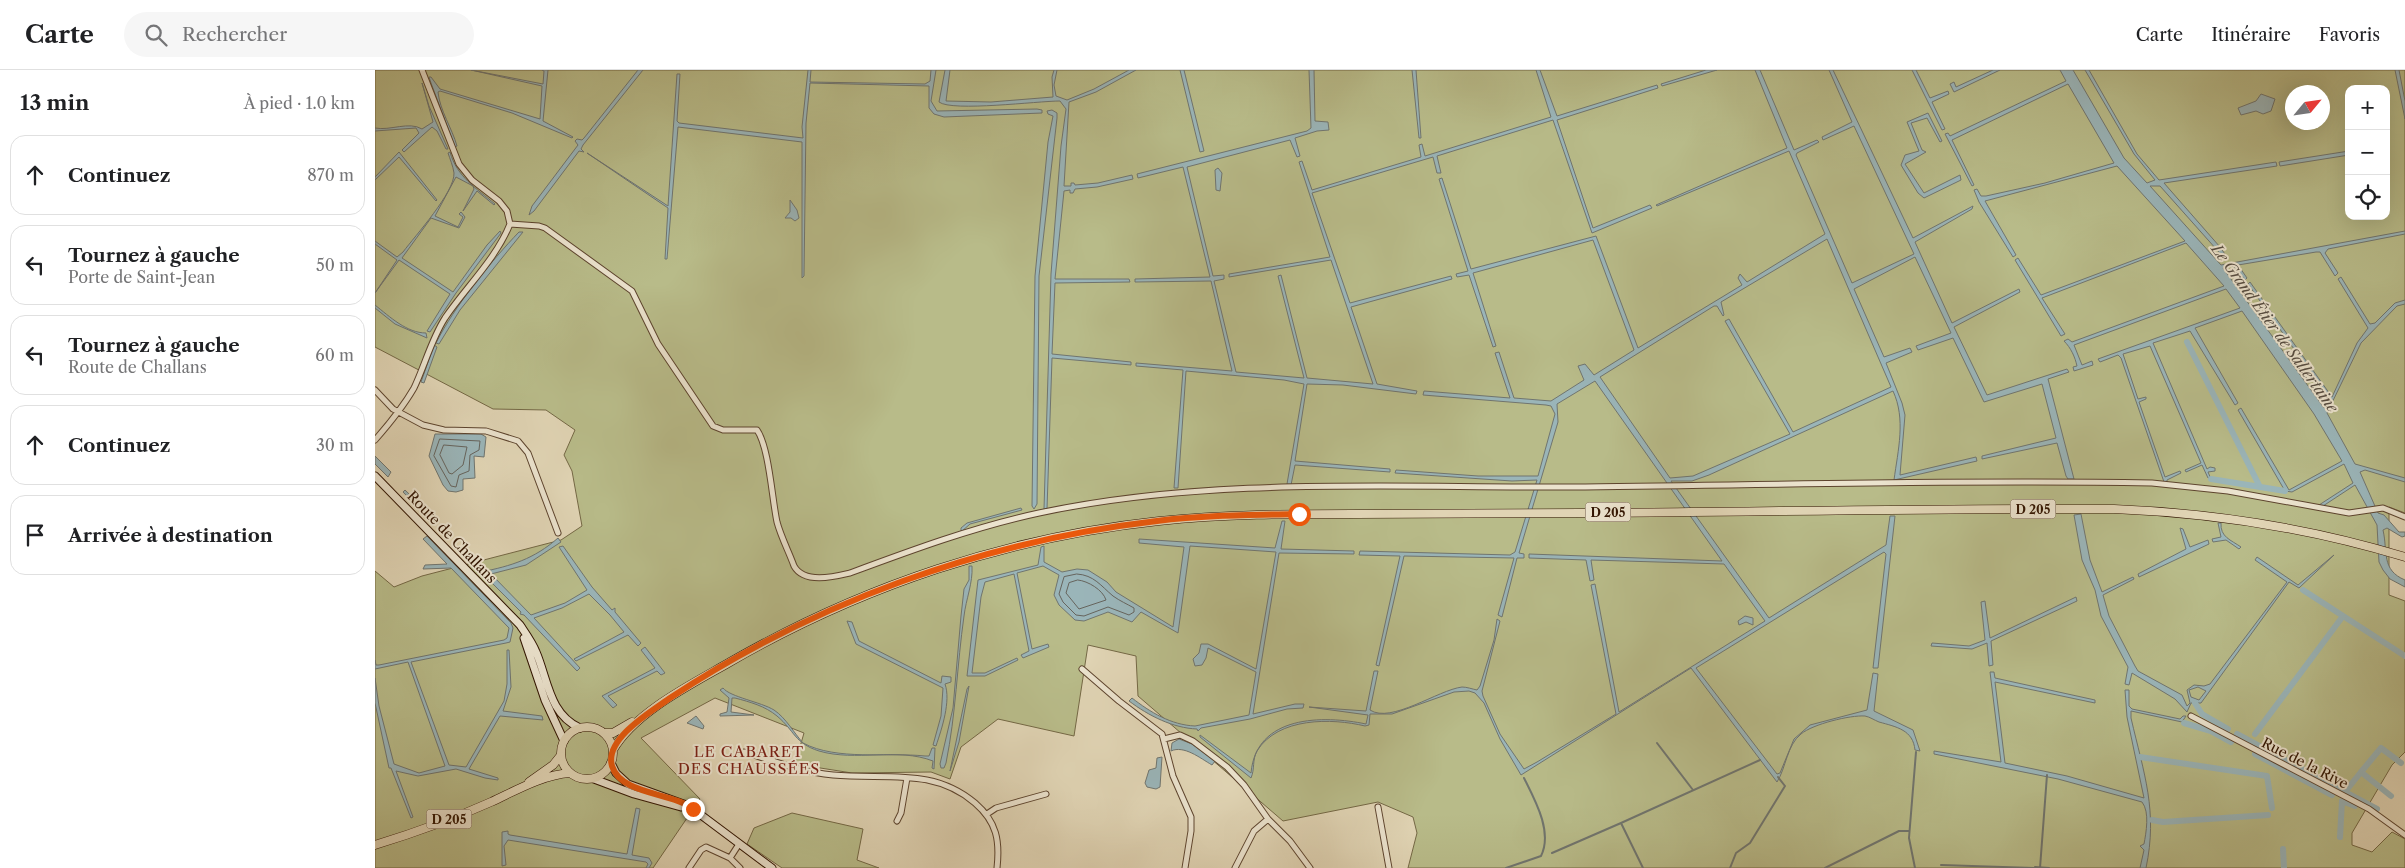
<!DOCTYPE html>
<html lang="fr">
<meta charset="utf-8">
<style>
body{margin:0;font-family:"Libre Caslon Text",serif;background:#f6f6f6;color:#202124}
.controls{position:absolute;right:15px;top:15px;display:grid;overflow:hidden;border-radius:10px;box-shadow:0 5px 20px #0002}
.controls button{width:45px;height:45px;display:grid;place-items:center;padding:0;border:0;border-bottom:1px solid #e0e0e0;background:#fff;color:#202124;font:25px sans-serif}
.compass{position:absolute;left:1910px;top:15px;width:45px;height:45px;border-radius:50%;background:#fff;box-shadow:0 5px 20px #0002;rotate:61deg}
.stop{position:absolute;width:15px;height:15px;margin:-11px;border:4px solid #ea580c;border-radius:50%;background:#fff}
.stop.end{background:#ea580c;border-color:#fff;box-shadow:0 1px 5px #0008}
.list{margin:0;padding:0;list-style:none}
h2{display:flex;justify-content:space-between;align-items:center;height:65px;margin:0;padding:0 20px;font-size:21px}
h2 small{font-size:16px;font-weight:400;color:#757577}
.list li{display:grid;grid-template-columns:32px 1fr auto;gap:15px;align-items:center;box-sizing:border-box;height:80px;margin:0 10px 10px;padding:0 10px;border:1px solid #e0e0e0;border-radius:15px}
.list b{display:block;font-size:19px;white-space:nowrap}
.list p{margin:0;font-size:16px;white-space:nowrap;color:#757577}
.list em{font-size:16px;font-style:normal;color:#757577}
.icon{flex:none;width:28px;height:28px;fill:none;stroke:currentColor;stroke-width:2;stroke-linecap:round;stroke-linejoin:round}
.map{position:relative;flex:none;width:2030px;height:798px;overflow:hidden}
header{display:flex;align-items:center;gap:30px;box-sizing:border-box;height:70px;padding:0 25px;background:#fff;border-bottom:1px solid #e0e0e0}
header strong{font-size:24px}
nav{display:flex;gap:28px;margin-inline-start:auto;font-size:18px}
.search{width:350px;height:45px;background:#f6f6f6;display:flex;align-items:center;gap:12px;box-sizing:border-box;padding:0 18px;border-radius:28px;color:#757577;font-size:19px}
main{display:flex}
aside{flex:1;background:#fff}
.map>svg:first-child{display:block}
</style>
<header>
<strong>Carte</strong>
<div class="search"><svg class="icon" aria-label="search" viewBox="0 0 24 24"><circle cx="10" cy="10" r="6"/><path d="M15 15l6 6"/></svg>Rechercher</div>
<nav><a>Carte</a><a>Itinéraire</a><a>Favoris</a></nav>
</header>
<main>
<aside>
<h2>13 min<small>À pied · 1.0 km</small></h2>
<ul class="list">
<li><svg class="icon" aria-label="ahead" viewBox="0 0 24 24"><path d="M12 20V5M6 11l6-6 6 6"/></svg><div><b>Continuez</b></div><em>870 m</em></li>
<li><svg class="icon" aria-label="left" viewBox="0 0 24 24"><path d="M17 20v-9H6M10 6l-5 5 5 5"/></svg><div><b>Tournez à gauche</b><p>Porte de Saint-Jean</p></div><em>50 m</em></li>
<li><svg class="icon" aria-label="left" viewBox="0 0 24 24"><path d="M17 20v-9H6M10 6l-5 5 5 5"/></svg><div><b>Tournez à gauche</b><p>Route de Challans</p></div><em>60 m</em></li>
<li><svg class="icon" aria-label="ahead" viewBox="0 0 24 24"><path d="M12 20V5M6 11l6-6 6 6"/></svg><div><b>Continuez</b></div><em>30 m</em></li>
<li><svg class="icon" aria-label="arrive" viewBox="0 0 24 24"><path d="M6 21V4h12l-3 4 3 4H6"/></svg><div><b>Arrivée à destination</b></div></li>
</ul>
</aside>
<div class="map">
<svg width="2030" height="798" viewBox="0 0 2030 798">
<rect width="100%" height="100%" fill="#e0d4b4"/>
<filter id="stains"><feTurbulence type="fractalNoise" baseFrequency=".004" numOctaves="4"/><feColorMatrix values="0 0 0 0 .2 0 0 0 0 .09 0 0 0 0 .02 0 0 0 .5 -.17"/></filter>
<radialGradient id="worn" r=".72"><stop offset=".6" stop-color="#630" stop-opacity="0"/><stop offset="1" stop-color="#630" stop-opacity=".3"/></radialGradient>
<path fill="#b8bb89" stroke="#746845" fill-rule="evenodd" d="M0,0H2030V443L2014,437V525L2030,531V682L2017,695L1977,763V775L1997,782L2017,762L2030,769V798H1033L1042,763L1038,747L1003,732L908,751L763,626L761,586L713,575L699,666L623,649L586,677L575,709L556,702L477,703L420,694L429,663L340,628L266,668L325,729L278,798H0V501L19,517L47,506L186,470L207,456L197,401L189,385L200,360L171,340L118,339L0,277ZM1974,19H2011V146H1974ZM1918,22H1948V52H1918Z
M417,743L488,759L482,790L504,798H407L372,774L379,758Z"/>
<path fill="#9ab5b9" stroke="#70756f" fill-rule="evenodd" d="M96,0L168,14L169,1L167,0H173L168,51L198,67L197,68L137,43L65,21L63,22C65,41 77,58 82,76L80,77L56,13L54,7H56L65,19L165,49L167,16Z
M263,0H268L208,75L206,79L209,82L204,81L159,141L154,145L157,136L203,75L200,71L202,69L207,70L209,68Z
M433,0H436L435,12L550,14L555,11L556,0H561L556,31L562,41L662,39L667,40V43L569,47L559,44L554,38V16L435,13L431,53L429,206L427,208V72L303,57L292,189H290L293,138L212,83L293,136L302,4H305L302,51L304,53L428,68L427,57Z
M570,0H575L571,31L616,32L678,27L677,7L679,0H682L679,15L681,26L692,30L719,19L754,0H761L721,22L694,32L689,116H696V113H699L700,115L723,113L757,105L758,109L722,117L700,119L698,123H695V120L689,121L680,209H754L755,212L680,213L677,284L756,292V295L677,288L672,439H669L676,204L686,76L691,39L685,31C663,31 577,42 564,32Z
M805,0H809L829,81L825,82Z
M934,0H939L940,51L953,52L954,60L942,61L920,68L925,86L922,87L915,70L812,97L838,206L849,205V209L839,211L861,302L929,308L903,206L906,205L932,308L998,314L956,190L854,207V204L955,187L924,92L927,91L937,120L1046,87L1044,75L1047,74L1050,86L1176,47L1161,0H1165L1182,46L1282,15L1283,18L1182,50L1218,158L1275,135L1277,138L1217,163L1178,50L1062,86L1066,103H1062L1058,87L937,123L975,233L1076,206L1077,209L976,237L1002,314L1042,321L1041,324L968,315L932,314L920,391L1015,399V402L920,395L916,415L912,414L929,314L909,310L811,301L803,418H799L808,300L761,296V293L857,301L836,211L760,212V209L835,207L808,97L763,108L762,104L932,61L936,58Z
M1037,0H1041L1046,68H1044Z
M1331,0H1342L1287,16L1286,14Z
M1380,0H1385L1419,80L1442,70L1444,72L1422,83L1421,85L1477,213L1539,184L1479,56L1448,70L1447,67L1477,52L1454,0H1458L1538,168L1598,136L1597,139L1540,172L1577,253L1644,219L1645,222L1579,257L1612,325L1692,299L1694,302L1673,309L1699,409H1693L1691,406L1682,373L1607,389V386L1681,368L1667,314L1609,332L1578,268L1543,280L1541,276L1576,263L1540,187L1479,219L1509,287L1535,278L1537,282L1511,293L1527,333L1530,345L1525,405L1601,387L1602,391L1519,410C1523,380 1531,349 1518,321L1334,405L1317,411H1296L1394,548L1511,475L1515,446H1520L1503,598H1498L1511,484L1509,482L1321,598L1402,704L1405,703L1419,669L1435,655L1492,640L1498,603L1503,604L1499,641L1538,660L1545,681L1540,680C1538,660 1522,657 1504,652C1499,650 1495,647 1490,646C1475,645 1438,654 1426,664C1412,675 1411,698 1402,712L1316,598L1146,705L1125,669L1109,633L1100,623L1094,621L1079,622L1017,644H995L994,655L990,656C957,648 903,647 882,681C877,690 880,699 876,708L825,667V665L876,703C881,645 948,645 991,654L993,645L934,637L991,641L999,601H1003L995,640C1016,654 1063,620 1087,617C1092,617 1097,619 1102,620L1105,616L1119,570L1122,549L1125,551L1107,621L1108,626L1125,664L1149,699L1162,692L1241,644L1216,515L1220,514L1244,642L1390,551L1349,494L1216,490L1219,510L1215,511L1211,490L1154,488V484L1347,491L1220,311L1182,334L1183,352L1144,483L1149,484V488H1142L1127,547L1123,545L1139,488L1029,486L1004,596L1001,595L1025,486L984,485L985,481L1135,485L1140,482L1162,410L1137,411L1020,403L1021,400L1103,406H1163L1180,344L1176,336L1171,335L1048,325L1049,321L1135,328L1120,283L1124,282L1139,328L1176,331L1209,310L1203,296L1210,294L1219,305L1259,280L1218,170L1098,203L1121,276L1118,277L1094,205L1082,207L1081,204L1093,201L1064,109L1067,108L1096,199L1221,166L1263,278L1367,215L1363,208L1365,204L1372,212L1450,164L1414,81L1282,136L1281,135L1412,78ZM1452,169L1516,317L1418,362L1354,249L1350,251L1415,364L1318,406L1295,408L1225,307L1339,236H1342L1348,246L1349,245L1346,232Z
M1537,0H1541L1555,28L1573,21L1574,24L1557,32L1570,59L1567,60Z
M1618,0H1625L1579,22L1575,14L1579,12L1581,17Z
M1685,0H1698L1749,88L1772,113L1780,110L1759,84L1710,0H1714L1762,84L1784,110L1901,92L1902,96L1789,113L1845,177L1852,187L1850,189L1785,116H1775L1846,195L2030,161V164L1953,179L1950,183L1963,203L1960,206L1945,182H1941L1863,195L1872,208L1870,210L1858,196L1848,198L1949,338L1955,330L1873,214L1875,212L1957,327L1982,273L1993,258L1963,209L1966,207L1995,254L2000,253L2020,233L2030,230V234L2022,236L1986,273L1952,343L1980,394L2030,408V412L1990,400L1985,402L2003,443L2009,445L2024,462H2030V466L2027,467L2012,458L2008,460C2013,482 2006,500 2030,510V517L2015,509L2008,500L2004,492L2002,455L1980,415L1948,436L1944,435L1978,413L1969,394L1917,422L1910,421L1863,340L1866,338L1914,420L1967,391L1939,344L1867,241L1820,258L1863,333L1860,335L1815,261L1778,273L1832,399L1835,397L1840,398V401L1833,402L1836,409L1833,408L1827,395L1811,402L1810,400L1826,393L1775,276L1748,284L1763,329L1771,327V329L1764,332L1790,407L1805,401L1806,403L1792,410V413L1789,412L1746,288L1743,285L1725,292L1723,289L1865,238L1851,219L1699,275L1707,295L1717,291L1718,295L1699,301L1698,297L1702,296C1700,287 1696,278 1689,271L1693,269L1697,272L1849,216L1811,173L1667,228L1690,264L1686,266L1640,190L1643,188L1666,225L1810,171L1742,96L1610,131L1641,185L1638,187L1604,132L1599,120L1602,119L1606,126H1611L1670,113L1739,93L1693,14L1577,70L1599,115L1597,116L1570,64L1573,63L1575,66L1691,11Z
M2020,0H2024L2030,31V49Z
M47,13L54,36L73,79H71L62,61L57,57L29,82L27,80L44,63L41,58L0,61V58C15,61 34,51 47,59L58,52Z
M1886,24L1900,29L1896,41L1888,44L1881,41L1866,45L1863,38L1881,31Z
M677,40L682,43V48L664,206L662,434L659,439L657,436L660,206L673,72L678,46L673,44L672,41Z
M1553,43L1567,71L1565,72L1552,48L1536,53L1547,80L1551,82L1530,94L1549,123L1585,105L1586,110L1549,128L1543,123L1526,95L1530,85L1544,81L1532,52Z
M1974,81V85L1905,96L1904,92Z
M24,82L62,130L61,131L24,87L0,110V107Z
M75,82C82,107 101,118 120,134L119,135L102,121L88,141L99,119L98,116L81,107L60,146L83,157L88,147L84,144L86,142L90,147L84,158L56,148L27,188L78,222L112,175L125,161L126,163L81,223L55,262L52,261L75,224L24,190L0,223L22,190L0,174V171L22,187L28,182C40,166 80,122 79,103C78,96 75,89 73,83Z
M843,98L847,103L845,121L841,120L840,100Z
M415,130L422,140L424,148L420,151L416,148H410L415,142Z
M144,162H148L85,240L64,274L61,273C79,237 116,191 144,162Z
M0,235C15,247 32,263 51,263L52,268L20,254L0,238Z
M59,275L62,277L49,313L46,312Z
M60,364H106L111,367L109,387L99,386L100,408L88,409V420L81,422L73,421L68,415L54,386Z
M0,386L16,402L13,407L0,394Z
M30,420L59,448L56,451L28,422Z
M646,438L647,440L595,454L586,462V458L592,453Z
M1706,444L1715,490L1727,522L1758,507L1759,509L1728,525L1734,546L1760,596L1763,601L1807,625L1812,636L1815,633L1812,620L1819,615L1829,616L1835,614L1912,512L1880,490L1882,487L1923,515L1959,485L1924,518L1914,512L1826,633H1816L1812,642L1800,629L1757,603L1754,615L1750,614L1753,597L1726,546L1720,520L1707,490L1699,445ZM1823,617L1831,621L1824,630L1816,627L1814,620Z
M907,451H910L906,479L979,481V484L904,483L878,644L920,634H929L928,638L912,639L875,649L826,658L823,661L822,659C798,658 774,646 754,631L757,628C775,642 796,655 820,656L874,645L881,602L833,578L831,588L827,595L820,596L818,589L824,583L826,574H833L881,599L901,482L815,476L803,563L766,542L757,552L733,542L709,551L700,550L684,535L679,525L684,505L668,496L642,503L657,579L673,574L674,577L648,588L646,585L654,581L639,504L610,512L606,527L597,603H610L642,588L643,590L610,606H592L603,510L663,495L666,477L669,476V492L687,502L702,499L713,500L732,512L741,522L798,557L809,477L764,473V469L900,478Z
M1843,453H1846C1845,467 1856,470 1866,477L1864,479L1851,470L1838,472L1837,469L1846,467Z
M1805,458L1808,459L1815,477L1833,470L1834,474L1764,507L1763,504L1811,479Z
M52,466L136,553L138,558L135,572L131,573L36,592L74,695L91,697L129,631L132,614V580H134L136,617L128,641L167,646L168,650L125,646L94,699L123,708V710L110,708L81,699L43,706L21,701L38,747L36,748L16,698H14L0,633V608L4,636L19,694L44,703L70,696L33,592L0,599V590L1,595H4L129,570L132,568L134,558L76,498L48,499L50,495L72,494L48,469Z
M183,468L186,472L151,495L116,504L156,545L190,533L212,520L184,477L188,476L217,517L237,540L240,538V542L266,573L263,576L253,565L201,591L199,589L249,562L235,545L214,524L187,538L159,548L205,598L202,601L149,545L145,544L146,542L106,502C136,496 159,489 183,468Z
M594,496H597C598,513 591,529 589,546C582,595 581,644 571,693L569,698H566L565,694L578,638L586,546L589,519L594,510Z
M1701,527L1702,531L1616,571L1618,595L1614,596L1612,573L1597,579L1556,576L1557,573L1594,576L1610,570L1606,532L1610,531L1615,568Z
M1370,546L1378,548V555L1371,552L1364,555L1363,551Z
M472,551L477,552L484,571L566,613L567,606L576,607V612L570,614C576,631 567,658 561,676L558,675L566,646L568,618L481,574Z
M270,577L290,603L286,605L282,601L233,626L242,635L238,638L227,626L280,598L266,580Z
M1615,602H1619L1620,608L1720,630V633L1620,612L1630,693L1692,706L1769,728L1752,647L1750,620H1754V636L1757,639L1805,649L1808,646H1811L1807,652L1756,641V648C1769,704 1783,741 1771,798H1765L1769,780L1765,776L1769,774C1771,763 1775,742 1767,732L1683,709L1559,684V681L1626,692Z
M594,616L584,672L575,701L592,619Z
M348,618C355,627 386,632 399,640C411,648 419,663 428,673C462,691 513,682 550,686H554L557,678H560L559,699L557,698L558,691C522,677 481,692 444,681C419,673 420,661 402,646C390,636 375,632 360,628H357L356,642L379,645L345,646V644L352,642L354,628L345,620Z
M321,646L329,656L328,659L312,653Z
M804,669L817,674L840,691L837,695C825,688 809,675 796,681L797,673Z
M787,687L785,717L781,719L772,717L770,713L774,700L781,698L782,688Z
M261,738L265,739L257,785L274,788L277,793L274,798H271L273,794L271,792L133,770L129,776L131,795L127,796V762L133,761V764L135,765L252,784Z"/>
<g fill="none" stroke-linecap="round" stroke-linejoin="round">
<path stroke="#66645d" stroke-width="1" d="M65,369L105,371L104,380L95,385L94,401L84,405L81,417L76,416L59,386Z
M69,375L92,377L88,395L77,404L74,403L65,385Z
M702,504C719,505 726,516 738,526C745,531 752,534 759,538V542L754,545L733,537L709,546L701,545L688,532L684,524L689,507Z
M703,510C713,511 728,520 731,530L704,539L691,523L694,513Z"/>
<path stroke="#70756f" stroke-width="2" d="M1282,673L1318,720
M1177,783L1246,753
M1566,795L1660,798
M1660,797L1674,798
M1131,798L1166,786C1178,762 1160,730 1149,708
M1268,798L1246,753L1385,690
M1355,798L1361,783L1375,773L1410,716L1403,707
M1450,798L1524,761H1534
M1540,798L1534,768L1541,682
M1665,798L1672,705"/>
<path stroke="#9ab5b9" stroke-width="6" d="M1812,272L1885,417
M1836,409L1910,421
M1928,520L2030,586
M1820,633L1827,644L1853,659
M1809,653L1836,661L1856,672
M1862,664L1970,722
M1880,664L1968,546
M1880,684L1957,725
M1765,687L1892,706L1897,738
M1986,702L1970,722L2002,739
M2016,726L1986,702L2006,678L2026,693
M1777,750L1788,752L1893,745
M1965,767L1967,731L1980,736
M1908,779L1909,798"/>
<defs>
<path id="street" d="M135,154L164,156L170,158L257,221L283,274L338,356L348,360H382C394,377 397,429 402,452C406,467 414,482 419,496C429,514 458,507 475,503C537,480 599,457 664,443C838,406 1019,418 1196,417C1390,415 1583,410 1777,413L1853,421L1974,443L2008,438L2030,447
M0,320L18,339L48,355L69,360L111,361L143,371L153,383L183,463
M0,370C15,353 28,337 39,318C50,295 56,270 70,248C91,217 121,189 135,154L132,141L124,131L97,110L84,94L47,0
M707,599L744,631L787,664L798,706L816,747V761L810,798
M1816,646L1994,739L2030,765
M789,669L805,665L818,671L852,697L869,715L893,749L915,771L935,798
M369,682C398,691 427,702 458,705C510,710 558,697 600,733C622,752 625,771 622,798
M1003,737L1014,798
M612,744L621,738L671,724
M522,751L526,743L532,708
M355,788L364,774
M314,798L326,780L331,777L355,788L365,798
M860,798L879,761L893,749"/>
<path id="secondary" d="M0,406L145,555C151,564 157,572 161,582C173,610 174,644 205,658
M149,568L170,630L189,671
M236,693L241,703L253,714L314,736L397,798
M219,709L259,724L306,737"/>
<path id="primary" d="M186 683a26 26 0 1 1 52 0a26 26 0 1 1-52 0Z
M229,663H238L257,652
M238,680C260,642 317,614 355,592C487,516 633,467 784,451C849,444 914,444 979,444C1055,443 1131,443 1207,443C1384,442 1562,438 1739,439C1838,443 1935,458 2030,487
M154,712L178,695L186,685
M0,775C39,763 78,749 116,732C140,721 167,705 195,703"/>
</defs>
<use href="#street" stroke="#5d442e" stroke-width="7"/>
<use href="#secondary" stroke="#311401" stroke-width="9"/>
<use href="#primary" stroke="#311401" stroke-width="9"/>
<use href="#street" stroke="#ebe3ce" stroke-width="5"/>
<use href="#secondary" stroke="#ebe3ce" stroke-width="7"/>
<use href="#primary" stroke="#e0d4b4" stroke-width="8"/>
</g>
<g fill="none" stroke-linecap="round" stroke-linejoin="round">
<path stroke="#ea580c" stroke-width="6" d="M318,739C297,722 246,725 237,696C229,669 277,641 295,628C440,532 609,471 782,451C829,445 877,445 924,444"/>
</g>
<g text-anchor="middle" dominant-baseline="central" stroke-width="4" stroke-linejoin="round" paint-order="stroke">
<g fill="#ebe3ce" stroke="#69523e" stroke-width="1">
<rect x="1635.5" y="429.5" width="45" height="19" rx="4"/>
<rect x="1210.5" y="432.5" width="45" height="19" rx="4"/>
<rect x="51.5" y="739.5" width="45" height="19" rx="4"/>
</g>
<g font-size="12" font-weight="bold" fill="#311401">
<text x="1658" y="439">D 205</text>
<text x="1233" y="442">D 205</text>
<text x="74" y="749">D 205</text>
</g>
<g font-size="14" fill="#311401" stroke="#ebe3ce">
<text transform="translate(77 467) rotate(46)">Route de Challans</text>
<text transform="translate(1930 693) rotate(27)">Rue de la Rive</text>
</g>
<g font-size="15" font-style="italic" fill="#564c41" stroke="#ebe3ce">
<text transform="translate(1900 258) rotate(54)">Le Grand Étier de Sallertaine</text>
</g>
<g font-size="15" letter-spacing="1" fill="#7a1f14" stroke="#ebe3ce">
<text x="374" y="681">LE CABARET<tspan x="374" dy="17">DES CHAUSSÉES</tspan></text>
</g>
</g>
<rect width="100%" height="100%" filter="url(#stains)"/>
<rect width="100%" height="100%" fill="url(#worn)"/>
</svg>
<div class="controls">
<button>+</button>
<button>−</button>
<button><svg class="icon" aria-label="locate" viewBox="0 0 24 24"><circle cx="12" cy="12" r="6"/><path d="M12 2v4M12 18v4M2 12h4M18 12h4"/></svg></button>
</div>
<svg class="compass" viewBox="-18 -18 36 36"><path d="M0-13l5 13h-10z" fill="#e53935"/><path d="M0 13l5-13h-10z" fill="#757577"/></svg>
<div class="stop" style="left:924px;top:444px"></div>
<div class="stop end" style="left:318px;top:739px"></div>
</div>
</main>
